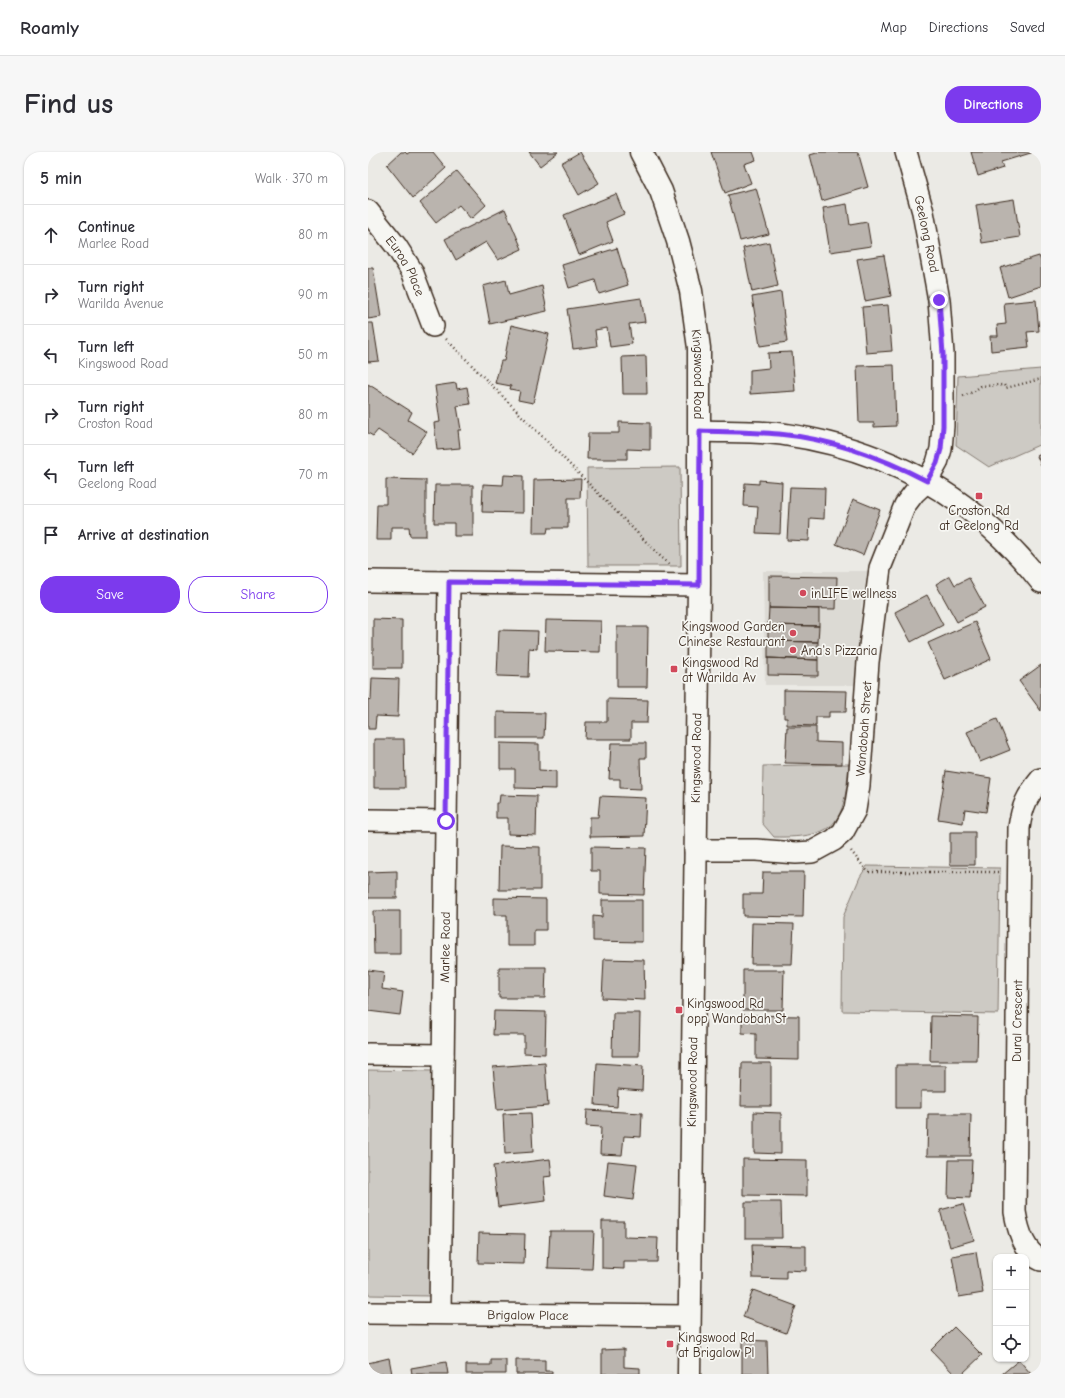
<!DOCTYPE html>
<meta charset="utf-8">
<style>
body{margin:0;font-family:"Comic Neue",sans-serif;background:#f7f7f7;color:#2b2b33}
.controls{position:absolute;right:12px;bottom:12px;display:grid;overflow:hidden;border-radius:8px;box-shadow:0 1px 3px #0004}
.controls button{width:36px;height:36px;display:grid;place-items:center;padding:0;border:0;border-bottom:1px solid #e1e1e2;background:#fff;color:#2b2b33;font:20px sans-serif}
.stop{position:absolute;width:12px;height:12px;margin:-9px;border:3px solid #7c3aed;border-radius:50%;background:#fff}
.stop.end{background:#7c3aed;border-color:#fff;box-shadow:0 1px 4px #0008}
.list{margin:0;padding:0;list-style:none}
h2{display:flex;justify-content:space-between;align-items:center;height:52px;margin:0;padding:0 16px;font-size:17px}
h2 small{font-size:13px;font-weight:400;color:#7c7c81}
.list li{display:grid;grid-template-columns:26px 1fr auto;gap:12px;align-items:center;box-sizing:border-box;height:60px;padding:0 16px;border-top:1px solid #e1e1e2}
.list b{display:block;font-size:15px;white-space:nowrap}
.list p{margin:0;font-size:13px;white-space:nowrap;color:#7c7c81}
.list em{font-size:13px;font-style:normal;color:#7c7c81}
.actions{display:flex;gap:8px;padding:12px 16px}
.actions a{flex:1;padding:9px 0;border:1px solid #7c3aed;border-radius:16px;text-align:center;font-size:14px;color:#7c3aed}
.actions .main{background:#7c3aed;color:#fff}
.icon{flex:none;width:22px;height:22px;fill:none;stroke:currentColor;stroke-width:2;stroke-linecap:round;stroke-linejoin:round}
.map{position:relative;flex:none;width:673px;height:1222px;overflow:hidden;border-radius:16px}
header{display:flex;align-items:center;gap:24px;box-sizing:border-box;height:56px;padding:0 20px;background:#fff;border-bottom:1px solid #e1e1e2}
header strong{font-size:19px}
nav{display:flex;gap:22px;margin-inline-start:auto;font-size:14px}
.intro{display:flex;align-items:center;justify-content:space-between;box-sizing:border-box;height:96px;padding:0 24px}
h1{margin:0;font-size:28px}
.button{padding:10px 18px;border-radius:16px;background:#7c3aed;color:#fff;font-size:14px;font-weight:700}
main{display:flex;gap:24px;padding:0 24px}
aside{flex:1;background:#fff;border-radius:16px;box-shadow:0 1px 3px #0004}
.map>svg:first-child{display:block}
</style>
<header>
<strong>Roamly</strong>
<nav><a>Map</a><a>Directions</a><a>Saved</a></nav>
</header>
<div class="intro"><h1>Find us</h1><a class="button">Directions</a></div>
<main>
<aside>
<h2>5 min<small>Walk · 370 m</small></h2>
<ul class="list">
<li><svg class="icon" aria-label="ahead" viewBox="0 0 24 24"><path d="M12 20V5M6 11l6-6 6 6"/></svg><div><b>Continue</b><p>Marlee Road</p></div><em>80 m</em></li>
<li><svg class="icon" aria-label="right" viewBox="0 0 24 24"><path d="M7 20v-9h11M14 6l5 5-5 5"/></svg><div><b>Turn right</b><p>Warilda Avenue</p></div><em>90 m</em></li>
<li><svg class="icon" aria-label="left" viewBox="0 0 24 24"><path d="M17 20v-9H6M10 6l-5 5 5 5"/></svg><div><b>Turn left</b><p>Kingswood Road</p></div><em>50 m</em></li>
<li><svg class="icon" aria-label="right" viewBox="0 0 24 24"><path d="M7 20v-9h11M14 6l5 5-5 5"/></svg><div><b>Turn right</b><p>Croston Road</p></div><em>80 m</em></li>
<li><svg class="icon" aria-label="left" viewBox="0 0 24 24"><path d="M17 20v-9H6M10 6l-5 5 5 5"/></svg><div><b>Turn left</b><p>Geelong Road</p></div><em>70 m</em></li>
<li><svg class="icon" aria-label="arrive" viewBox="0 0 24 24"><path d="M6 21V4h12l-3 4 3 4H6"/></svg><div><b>Arrive at destination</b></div></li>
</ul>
<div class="actions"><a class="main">Save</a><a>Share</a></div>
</aside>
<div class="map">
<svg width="673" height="1222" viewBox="0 0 673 1222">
<rect width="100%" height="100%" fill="#ebeae5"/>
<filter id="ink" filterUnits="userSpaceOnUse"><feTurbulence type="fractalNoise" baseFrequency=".025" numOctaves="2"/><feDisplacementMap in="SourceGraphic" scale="8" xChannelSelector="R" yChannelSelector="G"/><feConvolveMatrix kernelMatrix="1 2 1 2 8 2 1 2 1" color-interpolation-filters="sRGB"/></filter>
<g filter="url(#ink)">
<path fill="#dcdad4" d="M395,419H500L494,449L488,533H397Z"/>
<path fill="#cdcac4" stroke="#847a71" d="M673,217V292L621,315L588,293L590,224Z
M312,315L313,414H220L219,316Z
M481,612C476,672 469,686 406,685L394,671L395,614Z
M499,714L632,716L630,862L474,859L475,765L492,725Z
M0,918L65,919L63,1144L0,1143Z"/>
<path fill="#bab4ae" stroke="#3b2a1e" d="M33,0H37L39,2L42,0H65L78,16L45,46L19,13Z
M161,0H190L172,14Z
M212,0L231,31L211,43L193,11Z
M343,0H385L388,8L376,12L383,31L357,41Z
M452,0H490L500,35L454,49L442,3Z
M603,0H666L633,10L635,16L610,24Z
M89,19L118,53L103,67L91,53L68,71L52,51Z
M388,36L401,82L372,89L360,43Z
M248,42L256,62L238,70L245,89L211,103L196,63Z
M646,47L652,85L614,91L608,53Z
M479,52L482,73L499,70L503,94L462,100L455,56Z
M137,57L154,97L130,108L118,90L88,108L77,87Z
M401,90L410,134L384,140L375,96Z
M249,96L260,133L231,142L227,128L201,136L194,113Z
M516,103L523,144L497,149L489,107Z
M671,104L673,109V134L640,145L632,116Z
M0,116H5L13,165L0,167Z
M138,128L141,143L174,134L179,159L122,172L115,134Z
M413,140L419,190L392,194L384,145Z
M273,146L277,170L261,172L264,192L242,195L239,176L227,178L229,194L205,197L199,157Z
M668,148L671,179L659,180L661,195L623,199L622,184H630L629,173L638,172L636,151Z
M520,153L524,199L498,201L494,155Z
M0,171H5L11,209L0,210Z
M143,173L181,182L165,251L150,248L152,239L142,237L143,234L127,231L133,209H136Z
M424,200L427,239L382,242V218L401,216L400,201Z
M278,204L279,242H255L254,205Z
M526,213L528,274L506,275V271H491L489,214Z
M88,231L89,237L99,235L102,252L89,254L93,278H90L92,296L69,298L66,271L72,270L67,234Z
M0,232L44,260L40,268L59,280L44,301L10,278L5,284L0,281Z
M251,270L282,271V298L259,297V307H219L220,281H251Z
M673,302V313L669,304Z
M136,323L155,324V361L114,360L115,332L135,333Z
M18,327L58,328V384H42L41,375H23V388H8L9,352H18Z
M213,327L212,346H200V376H180L179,381H165L166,328Z
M391,328L414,330L412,382L388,381L390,355L376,354L377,331L391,332Z
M67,333H105V384H86V371H66Z
M422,335L457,336L456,367L442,366L441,389L419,388Z
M485,347L512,358L495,403L468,392Z
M401,424L469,425L468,457L401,456Z
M582,424L587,433L601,426L617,455L589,470L568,432Z
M559,443L575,473L543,490L527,460Z
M401,456L451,457V474L400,473Z
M5,467L34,468V516H5Z
M178,468L233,469L232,500L177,499Z
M607,470L623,507L577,528L560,491Z
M400,473L451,474L450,490L400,489Z
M249,475H280L279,535H249Z
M131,478L170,479L169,497L161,496L160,525L129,524Z
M400,489L450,490V508L400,506Z
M400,506L450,508V524L400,523Z
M673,513V559L651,529Z
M4,526L31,527L30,565L8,564L7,577H0V547L3,548Z
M416,538L479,539L478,560H461V565H448V574L419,573V566H416Z
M239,547L280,548L279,571H263V587H217L218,570H239Z
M129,560L177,561L176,586H129Z
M629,567L642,598L612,610L599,580Z
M419,575H448V590L474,591V612L417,611Z
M6,587H36L37,636H6Z
M132,591L171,592V618L188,619V637L147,636V617H132Z
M243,591H278V606H272L273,637L252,636V627H241Z
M578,619L623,626L618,660L597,657L595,671L570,667Z
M132,643L169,644L168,683L140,682V666H128V651H131Z
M232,644L278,646L276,684L222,685V665H230Z
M582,680H607V713H582Z
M132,694L172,695V738H131Z
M223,695L278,696L276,743L232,742V719H223Z
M29,719V746H0V720Z
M395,720H436L435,765L375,764V742H394Z
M126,746L178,747V778H166V794H139V763H126Z
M234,748H274V790L225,789V764L234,765Z
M5,759H32V802H6Z
M384,771L426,772L424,812H383Z
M236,807L276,808L277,848L234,846Z
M131,815H178L177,846H131Z
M0,818L16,820L14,837L35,840L32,863L0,859Z
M375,818H416L415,858H375Z
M126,859L178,860L177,902L156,901V883H125Z
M245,861H272L271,904H244Z
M374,863L431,864V908L388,907V882L374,881Z
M563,864L610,865L609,909H562Z
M177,911L180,954L129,958L125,915Z
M229,911L275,914L274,939L250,937L249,955L227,953Z
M374,911H403V954H373Z
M528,913H578V939H553V956H528Z
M219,958L274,961L273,985L256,984L254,1003L232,1002L233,975L218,974Z
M386,960L413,961V1002L386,1001Z
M163,961L165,1000L137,1002L135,962Z
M560,962H603L602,1004H559Z
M182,1007L184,1024L176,1025L178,1049L130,1055L125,1014Z
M375,1007L439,1008V1044L375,1043Z
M581,1008H604L602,1046L580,1045Z
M240,1009L269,1012L265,1048L236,1044Z
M377,1050H413L414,1086H377Z
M595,1052L606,1088L582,1095L572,1058Z
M234,1069H256V1085L290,1086L289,1110H256V1117L234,1116Z
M182,1079H226L224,1117L180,1116Z
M111,1081L157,1082L156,1112L110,1111Z
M384,1093L438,1094V1119L418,1118V1127L385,1126Z
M608,1100L615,1141L591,1145L584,1104Z
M385,1138L428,1154L418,1181L375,1165Z
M586,1175L614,1203L594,1222H586L563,1198Z
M374,1188L399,1189L400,1222H374Z
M256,1197V1215L272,1216V1222H234V1198Z
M21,1206L24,1222H0V1211Z
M123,1208H138V1222H98V1213H123Z
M148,1208H177V1219H184V1222H148Z
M651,1208L663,1222H634Z
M78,1210L80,1222H44L43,1216Z"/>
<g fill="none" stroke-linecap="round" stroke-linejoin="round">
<defs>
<g id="street">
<path id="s1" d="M0,59L28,94L44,119L65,174"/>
<path d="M332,279C359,280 387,279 414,282C521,297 607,345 673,430"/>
<path d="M0,429L331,433"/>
<path d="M673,627C659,644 654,654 651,676L647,1060C650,1078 656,1100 673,1108"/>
<path d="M0,668L78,669"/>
<path id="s2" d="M327,698H388L428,701L444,700L466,688L475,680L487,658L491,633L500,510L512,416L537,353L546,341L559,329L569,311L573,297L575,274V202L571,148L555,60L538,0"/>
<path d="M0,902L75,903"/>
<path id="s3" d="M0,1161L321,1164"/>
<path id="s4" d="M72,1161L81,430"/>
</g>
<g id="secondary">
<path id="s5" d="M273,0L293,39L310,89L323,139L331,196V433L321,1222"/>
</g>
</defs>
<use href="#street" stroke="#3b2a1e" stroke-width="24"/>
<use href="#secondary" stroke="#3b2a1e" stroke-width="25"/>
<path stroke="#3b2a1e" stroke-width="2.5" stroke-dasharray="1 3" stroke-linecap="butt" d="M78,187L294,406L303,413
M595,244L605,240L613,234L636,233L638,236L673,227
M483,699L500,720H632"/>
<use href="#street" stroke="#f6f6f2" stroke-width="21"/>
<use href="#secondary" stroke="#f6f6f2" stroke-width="22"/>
</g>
</g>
<g fill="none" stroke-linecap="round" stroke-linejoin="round" filter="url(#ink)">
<path stroke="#7c3aed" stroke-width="5" d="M78,669L81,430L331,433L332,279C359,280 385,280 411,282C463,287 513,305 559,329L569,311L573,297L575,274V202L571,148"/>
</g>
<g fill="#d1495b" stroke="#f6f6f2" stroke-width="1.5">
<rect x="607" y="340" width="8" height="8" rx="2"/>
<circle cx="435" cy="441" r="4"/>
<circle cx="425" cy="481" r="4"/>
<circle cx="425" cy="498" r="4"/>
<rect x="302" y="513" width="8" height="8" rx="2"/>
<rect x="307" y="854" width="8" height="8" rx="2"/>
<rect x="298" y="1188" width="8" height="8" rx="2"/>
</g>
<g text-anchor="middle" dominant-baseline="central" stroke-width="3.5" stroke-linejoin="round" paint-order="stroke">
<g font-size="13" fill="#3b2a1e" stroke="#f6f6f2">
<text transform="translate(559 82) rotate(78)">Geelong Road</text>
<text stroke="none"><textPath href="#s1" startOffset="67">Euroa Place</textPath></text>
<text stroke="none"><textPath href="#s5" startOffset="232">Kingswood Road</textPath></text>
<text stroke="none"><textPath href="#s2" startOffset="261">Wandobah Street</textPath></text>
<text transform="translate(328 606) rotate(-89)">Kingswood Road</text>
<text stroke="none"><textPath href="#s4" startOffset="366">Marlee Road</textPath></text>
<text transform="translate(649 869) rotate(-89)">Dural Crescent</text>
<text transform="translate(324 930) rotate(-89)">Kingswood Road</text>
<text stroke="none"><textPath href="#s3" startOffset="160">Brigalow Place</textPath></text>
</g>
<g font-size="13" fill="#3b2a1e" stroke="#f6f6f2" text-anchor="start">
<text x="611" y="358" text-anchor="middle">Croston Rd<tspan x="611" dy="15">at Geelong Rd</tspan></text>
<text x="443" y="441">inLIFE wellness</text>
<text x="417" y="474" text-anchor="end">Kingswood Garden<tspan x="417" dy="15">Chinese Restaurant</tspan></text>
<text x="433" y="498">Ana's Pizzaria</text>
<text x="314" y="510">Kingswood Rd<tspan x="314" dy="15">at Warilda Av</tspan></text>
<text x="319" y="851">Kingswood Rd<tspan x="319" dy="15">opp Wandobah St</tspan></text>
<text x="310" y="1185">Kingswood Rd<tspan x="310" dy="15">at Brigalow Pl</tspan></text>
</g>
</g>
</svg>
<div class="controls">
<button>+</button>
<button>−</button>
<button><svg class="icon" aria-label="locate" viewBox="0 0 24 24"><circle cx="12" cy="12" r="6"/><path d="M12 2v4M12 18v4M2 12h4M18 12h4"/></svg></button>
</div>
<div class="stop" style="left:78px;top:669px"></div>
<div class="stop end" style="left:571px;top:148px"></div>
</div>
</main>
